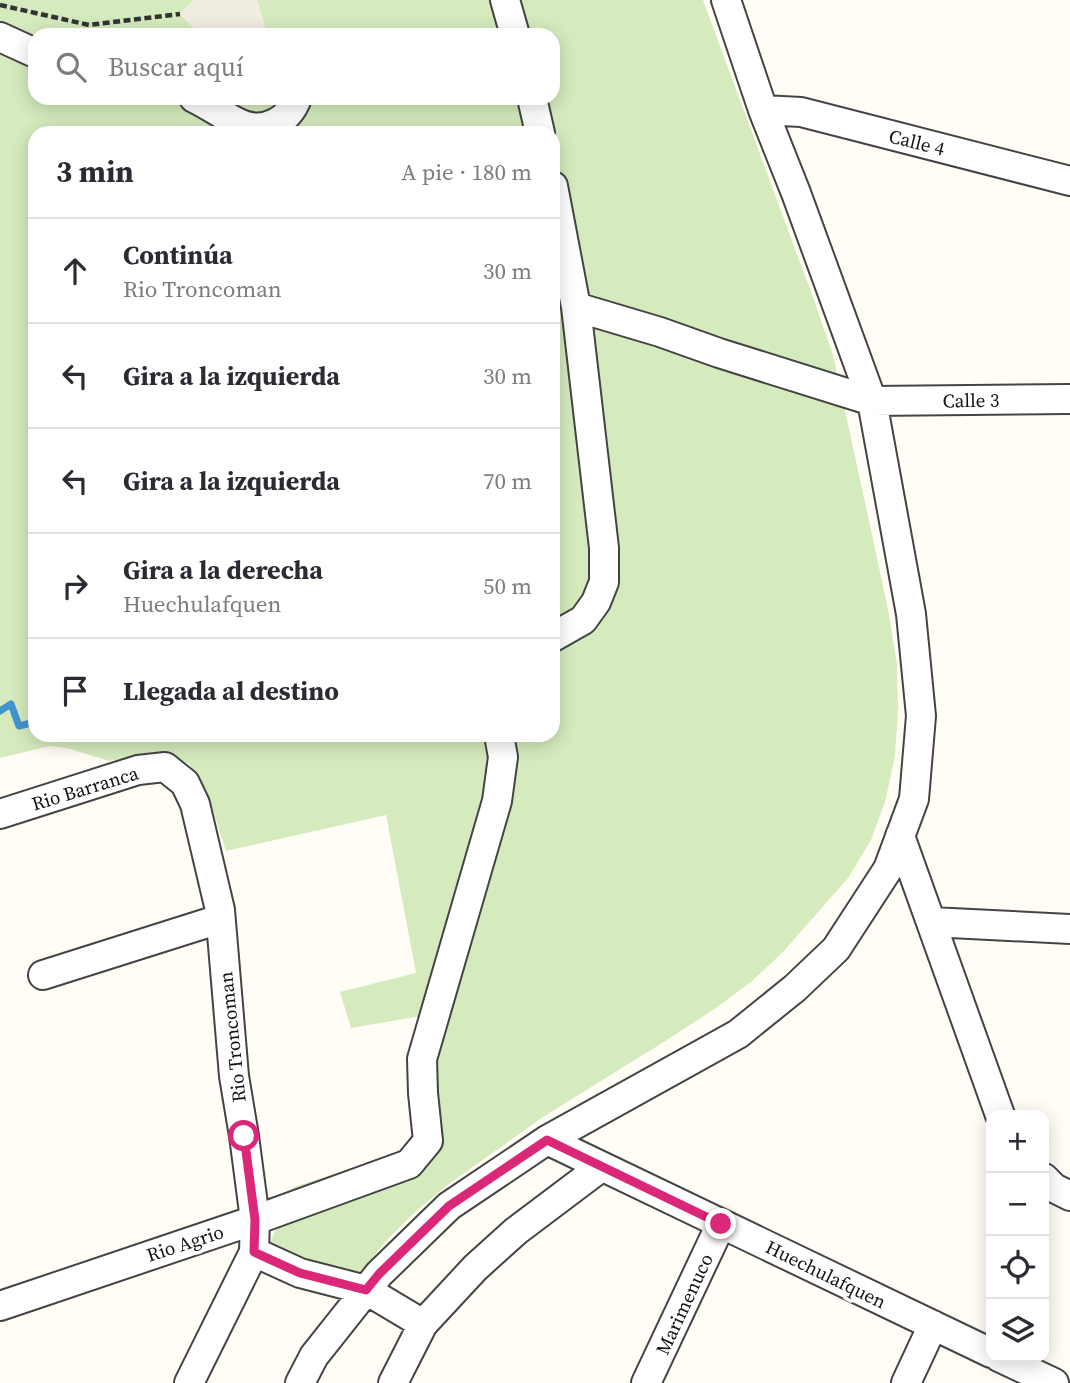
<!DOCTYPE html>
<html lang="es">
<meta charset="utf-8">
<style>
body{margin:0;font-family:"Source Serif 4",serif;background:#f2f2f3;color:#2b2b33}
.controls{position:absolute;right:21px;bottom:21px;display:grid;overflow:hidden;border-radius:14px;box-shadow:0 4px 18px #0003}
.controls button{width:63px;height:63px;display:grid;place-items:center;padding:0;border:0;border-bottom:2px solid #e1e1e2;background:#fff;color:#2b2b33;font:35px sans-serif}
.stop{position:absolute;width:21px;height:21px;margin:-16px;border:5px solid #db2777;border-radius:50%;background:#fff}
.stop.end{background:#db2777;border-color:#fff;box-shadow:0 2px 7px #0008}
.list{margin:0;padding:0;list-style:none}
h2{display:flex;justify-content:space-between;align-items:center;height:91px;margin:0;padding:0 28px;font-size:30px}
h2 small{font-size:23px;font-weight:400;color:#7c7c81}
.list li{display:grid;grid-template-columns:46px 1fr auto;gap:21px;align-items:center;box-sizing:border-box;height:105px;padding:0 28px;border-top:2px solid #e1e1e2}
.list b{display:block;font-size:26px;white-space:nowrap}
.list p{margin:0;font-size:23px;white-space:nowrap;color:#7c7c81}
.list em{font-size:23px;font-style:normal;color:#7c7c81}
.icon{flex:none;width:38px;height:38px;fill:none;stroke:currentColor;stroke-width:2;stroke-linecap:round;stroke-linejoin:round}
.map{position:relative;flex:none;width:1070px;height:1383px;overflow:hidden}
.search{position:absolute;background:#fff;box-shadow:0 4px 18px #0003;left:28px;top:28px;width:532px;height:77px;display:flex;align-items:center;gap:18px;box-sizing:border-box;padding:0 24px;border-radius:21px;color:#7c7c81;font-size:26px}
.panel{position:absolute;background:#fff;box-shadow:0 4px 18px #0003;left:28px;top:126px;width:532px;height:616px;border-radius:21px}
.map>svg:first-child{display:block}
</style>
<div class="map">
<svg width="1070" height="1383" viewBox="0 0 1070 1383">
<rect width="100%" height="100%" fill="#fffdf5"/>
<path fill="#d5ebbd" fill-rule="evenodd" d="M0,0H194L180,14L201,35H35V98H553V35H267L257,0H703L814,300L833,355L888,609L897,664L898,710L895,756L885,802L871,840L848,878L783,952L751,982L713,1010L659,1045L543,1117L446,1186L413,1214L387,1240L357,1277L269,1245L294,1187L395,1154L408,1144L417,1131L421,1016L351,1028L340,992L416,973L386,815L226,851L208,795L200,777L189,764L173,756L153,754L109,761L67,748L50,746L0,758ZM35,133H553V735H35Z"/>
<path fill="#f1ede2" d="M194,0H257L267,35H201L180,14Z"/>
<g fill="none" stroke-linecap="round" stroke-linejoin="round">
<path stroke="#3f96cf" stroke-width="7" d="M0,711L11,704L19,726L35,722
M71,735L76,738L83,735"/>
<defs>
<path id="minor" d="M505,0L515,35
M0,37L35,53
M194,98C211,106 226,118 243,125C267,133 289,120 297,98
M532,98L540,133
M763,110L801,112L1070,181
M553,186L576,307L660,332L719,353L872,401L1070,399
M553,637L583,620L596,602L604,582V548L576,307
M0,814L138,770L165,767L185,783L195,804L220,910L234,1076L244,1136L255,1220L254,1252L189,1383
M900,836L1000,1115
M931,922L1070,929
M43,975L220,919
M547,1140L991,1353
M1044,1178L1054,1188L1070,1196
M254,1252L300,1273L366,1290L423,1324
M0,1306L255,1220L409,1164L428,1141L423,1093L422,1059L497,801L503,757L499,735
M999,1357L1054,1383
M300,1383L314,1356L379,1274L449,1206L547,1140L738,1034L795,988L836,949L888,869L914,799L921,716L911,614L872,401L796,193L763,110L726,0
M393,1383L423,1324L475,1268L516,1231L601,1167
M646,1383L721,1224
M906,1383L933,1325"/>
</defs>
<use href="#minor" stroke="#444" stroke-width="32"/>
<path stroke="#333" stroke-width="4.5" stroke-dasharray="7 3.5" stroke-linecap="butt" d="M0,5L89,25L180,14"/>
<use href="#minor" stroke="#fff" stroke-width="28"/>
</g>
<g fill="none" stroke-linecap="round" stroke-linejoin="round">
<path stroke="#db2777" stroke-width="9" d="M244,1136L255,1220L254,1252L300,1273L366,1290L379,1274L449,1206L547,1140L721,1224"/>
</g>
<g text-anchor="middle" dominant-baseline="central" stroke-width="7" stroke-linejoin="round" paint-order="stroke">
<g font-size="19" fill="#111" stroke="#fff">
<text transform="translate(917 142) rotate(14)">Calle 4</text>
<text transform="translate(971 400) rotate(-1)">Calle 3</text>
<text transform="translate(85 788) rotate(-17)">Rio Barranca</text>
<text transform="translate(232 1037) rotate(-96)">Rio Troncoman</text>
<text transform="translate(185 1243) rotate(-18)">Rio Agrio</text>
<text transform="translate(826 1274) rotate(26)">Huechulafquen</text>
<text transform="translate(684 1304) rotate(-65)">Marimenuco</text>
</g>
</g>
</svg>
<div class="controls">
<button>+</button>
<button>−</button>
<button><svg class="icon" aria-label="locate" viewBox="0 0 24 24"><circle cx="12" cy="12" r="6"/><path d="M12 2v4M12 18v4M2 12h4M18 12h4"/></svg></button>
<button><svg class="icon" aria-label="layers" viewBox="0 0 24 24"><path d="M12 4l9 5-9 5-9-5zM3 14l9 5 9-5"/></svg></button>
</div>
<div class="stop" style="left:244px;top:1136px"></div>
<div class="stop end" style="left:721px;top:1224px"></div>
<div class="search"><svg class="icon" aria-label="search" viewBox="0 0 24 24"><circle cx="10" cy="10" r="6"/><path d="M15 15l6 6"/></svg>Buscar aquí</div>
<section class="panel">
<h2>3 min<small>A pie · 180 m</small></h2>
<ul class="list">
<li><svg class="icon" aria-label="ahead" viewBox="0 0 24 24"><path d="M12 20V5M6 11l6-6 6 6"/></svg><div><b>Continúa</b><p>Rio Troncoman</p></div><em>30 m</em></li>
<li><svg class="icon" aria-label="left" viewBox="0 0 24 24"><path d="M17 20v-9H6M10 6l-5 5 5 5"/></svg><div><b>Gira a la izquierda</b></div><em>30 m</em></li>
<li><svg class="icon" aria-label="left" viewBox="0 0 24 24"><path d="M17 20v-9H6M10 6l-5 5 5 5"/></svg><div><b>Gira a la izquierda</b></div><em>70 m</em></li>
<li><svg class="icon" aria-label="right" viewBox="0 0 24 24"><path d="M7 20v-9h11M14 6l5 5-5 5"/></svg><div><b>Gira a la derecha</b><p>Huechulafquen</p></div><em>50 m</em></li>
<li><svg class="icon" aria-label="arrive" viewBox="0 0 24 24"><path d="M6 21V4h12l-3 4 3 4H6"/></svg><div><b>Llegada al destino</b></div></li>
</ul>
</section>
</div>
